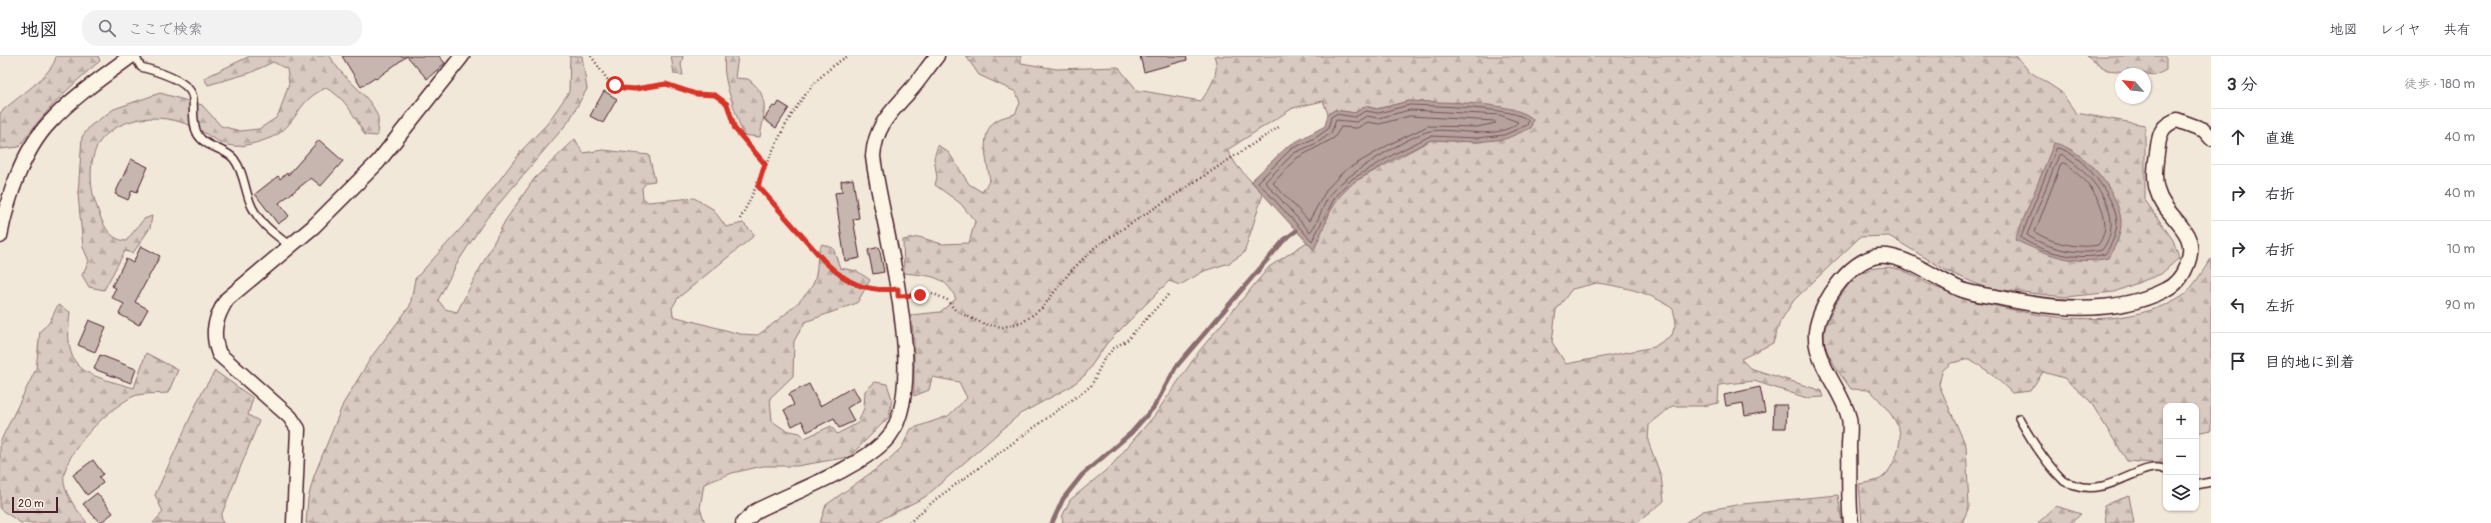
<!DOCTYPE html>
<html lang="ja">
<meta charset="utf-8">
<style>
body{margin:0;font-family:Pangolin,"Klee One",sans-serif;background:#f2f2f3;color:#2b2b33}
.controls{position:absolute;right:12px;bottom:12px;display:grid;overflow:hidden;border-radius:8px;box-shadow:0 1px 3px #0004}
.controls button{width:36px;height:36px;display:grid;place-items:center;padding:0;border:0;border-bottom:1px solid #e1e1e2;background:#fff;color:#2b2b33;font:20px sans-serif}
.compass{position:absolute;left:2115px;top:12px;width:36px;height:36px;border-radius:50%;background:#fff;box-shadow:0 1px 3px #0004;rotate:298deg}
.scale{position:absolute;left:12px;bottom:10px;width:46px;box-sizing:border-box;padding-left:4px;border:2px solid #4a1f2b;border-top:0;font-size:11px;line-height:14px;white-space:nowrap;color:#4a1f2b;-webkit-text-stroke:3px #fcf5e5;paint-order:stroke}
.stop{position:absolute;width:12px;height:12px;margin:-9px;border:3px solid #d93025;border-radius:50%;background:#fff}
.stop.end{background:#d93025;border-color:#fff;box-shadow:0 1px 4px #0008}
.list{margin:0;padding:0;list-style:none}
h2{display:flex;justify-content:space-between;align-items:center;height:52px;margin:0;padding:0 16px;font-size:17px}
h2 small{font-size:13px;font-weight:400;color:#7c7c81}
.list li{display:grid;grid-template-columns:26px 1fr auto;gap:12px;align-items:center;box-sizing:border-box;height:56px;padding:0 16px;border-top:1px solid #e1e1e2}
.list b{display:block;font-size:15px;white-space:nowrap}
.list em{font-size:13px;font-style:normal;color:#7c7c81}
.icon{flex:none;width:22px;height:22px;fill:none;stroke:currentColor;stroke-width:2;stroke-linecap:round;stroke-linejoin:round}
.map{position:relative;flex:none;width:2211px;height:467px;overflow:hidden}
header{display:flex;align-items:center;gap:24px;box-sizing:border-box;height:56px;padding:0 20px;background:#fff;border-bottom:1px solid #e1e1e2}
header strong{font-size:19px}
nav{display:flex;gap:22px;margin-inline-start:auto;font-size:14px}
.search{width:280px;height:36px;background:#f2f2f3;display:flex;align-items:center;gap:10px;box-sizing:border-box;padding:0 14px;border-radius:16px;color:#7c7c81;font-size:15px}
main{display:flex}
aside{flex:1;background:#fff}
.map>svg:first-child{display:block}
</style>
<header>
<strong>地図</strong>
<div class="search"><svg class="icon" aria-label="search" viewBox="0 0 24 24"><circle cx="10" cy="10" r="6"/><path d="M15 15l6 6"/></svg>ここで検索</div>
<nav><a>地図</a><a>レイヤ</a><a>共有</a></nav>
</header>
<main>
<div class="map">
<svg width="2211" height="467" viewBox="0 0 2211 467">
<defs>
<pattern id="forest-firs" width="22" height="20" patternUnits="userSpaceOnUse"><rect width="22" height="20" fill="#d8cac0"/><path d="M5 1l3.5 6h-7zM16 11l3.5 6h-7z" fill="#bbada5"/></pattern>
</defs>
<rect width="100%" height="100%" fill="#f1e8da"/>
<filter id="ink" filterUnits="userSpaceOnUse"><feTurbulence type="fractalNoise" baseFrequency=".025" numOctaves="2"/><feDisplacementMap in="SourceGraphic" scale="8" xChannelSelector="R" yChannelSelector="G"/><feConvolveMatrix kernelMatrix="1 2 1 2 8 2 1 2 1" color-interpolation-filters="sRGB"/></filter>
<g filter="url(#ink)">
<path fill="url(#forest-firs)" stroke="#917476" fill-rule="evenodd" d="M56,0H98L100,5C68,31 42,58 19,91L0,93V57C14,43 54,19 56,0Z
M250,0H330C341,23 370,37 378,61C379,66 377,75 377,80L365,79C354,60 346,42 326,32C299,44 300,60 281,76C272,83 253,88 241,90C223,93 207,76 191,70C163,57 122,59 101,84C89,99 89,128 95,145C101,163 106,183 126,185L144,163L152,160L150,172L133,197L125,195L104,234L89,231L82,219L89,205L83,191L78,138L82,81L90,70L114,53L160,37L202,49L221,70L240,75L259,73L276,62L280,55L289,27L287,13L273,6L250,17L208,29L204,22Z
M570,0H582L587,33L579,47L569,65L486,163L459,204L438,244L445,253L457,256L505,165L534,123L575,83L583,97L603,94L649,99L655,125L647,126L642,132L643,142L648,146L694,142L713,153L726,171L743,167L755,179L678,242L672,252L673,260L740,278L758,279C772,269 808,242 814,226C819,213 815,200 822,188L833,192L840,212L857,215L870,224L857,247L805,266L794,285L793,320L770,342L772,365L785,374L800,377L805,382L831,370L837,378L858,367L864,352L865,335L875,326L887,328L892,343L889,361L849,401L797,410H763L732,417L704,428L700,452L705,467H306L308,443L314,420L343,348L372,300L410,250L415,223L473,159L522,94L547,68L569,36Z
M671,0H683L681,9L683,19L674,18Z
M725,0H738L735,22L748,23C771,40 764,57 760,81L742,79C737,53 721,27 725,0Z
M966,0H1021V7L1057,13L1118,11L1137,34L1201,45C1210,32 1221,15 1214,0H2016L2029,15L2061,36L2076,57L2145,69V144L2173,184L2179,202L2161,218L2114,236L2065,241L1986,232L1949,216L1889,180L1860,181L1794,244L1780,266L1773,287L1741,303L1750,312L1822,335L1824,341L1807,342L1754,325L1719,329L1718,347L1703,350H1672L1649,369L1648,385L1661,420L1664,445L1637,467H1063L1062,461L1070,444L1111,410L1154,360L1200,294L1269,211L1307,186L1314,193L1330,156L1339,141L1354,126L1431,84L1477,86L1409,45L1377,53L1365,50L1355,57L1335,54L1328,58L1323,45L1293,52L1227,94L1237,110L1263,138L1244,197L1229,207L1204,215L1180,229L1169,225L1107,287L1085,319L1070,331L1020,358L925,441L874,467H820L826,449L886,406L902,391L911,373L948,360L967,342L959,326L932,321L929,334L914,340V285L911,259L940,256L956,243C945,218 929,220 904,217L903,184L919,181L942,188L969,187L975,165L960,147L935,129L937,121L934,102L938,89L949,97L969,128L982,136L990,124C987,106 978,76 997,64C1002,61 1009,60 1015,58L1020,47L1016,36L979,19ZM1597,227C1625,231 1650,236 1673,253L1676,266L1672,279L1654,291L1566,308L1552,286L1556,254L1572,233Z
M2086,0H2166V14L2156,19L2107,14Z
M2211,203V374L2196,377V350H2166V408L2127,405L2090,345L2064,322L2043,316L2030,335L2012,337L1992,318L1970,303L1951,307L1942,315L1939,329L1966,390L1969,451L1962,467H1862L1859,428C1865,427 1872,426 1878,424C1891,419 1901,392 1900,378C1898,363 1880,345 1870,334L1851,333C1840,317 1825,301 1824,280C1824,264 1846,227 1859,218C1868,212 1883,210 1894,212C1912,215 1924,228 1940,233C2010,258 2117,282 2183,239C2194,231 2203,214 2211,203Z
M58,249L70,256C63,316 82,317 134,332L146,297L178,314L168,337C159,338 146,337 137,339C113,347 59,399 64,427C66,441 79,456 87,467H21L0,453V386L36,313L40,275L49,267Z
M215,315L253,342L248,359L259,365L221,460L223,467H153L163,456L155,439L201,338Z
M1838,439L1842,467H1685L1703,455L1742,448Z
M2129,440L2134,467H2106L2104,449Z
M2056,450L2081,458L2071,467H2038Z"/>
<path fill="#b6a19c" stroke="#8b6d6f" d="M1409,45C1439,47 1512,44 1533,63L1531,72L1505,83L1477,86L1431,84L1397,101L1354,126L1339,141L1330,156L1314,194L1251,125L1288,90L1325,70L1328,58L1335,54L1355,57L1365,50L1377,53Z
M2054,87C2084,93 2118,134 2121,164C2122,178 2115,191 2108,202C2075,210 2045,198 2015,184Z"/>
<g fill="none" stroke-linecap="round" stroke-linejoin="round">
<path stroke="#755358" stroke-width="1" d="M1410,49C1429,50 1520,51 1528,65L1527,69L1504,79L1477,82L1430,80L1396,97L1352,123L1336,139L1312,185L1258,126L1291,93L1315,82L1328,73L1331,61L1336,58L1355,61L1366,55L1378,57Z
M1410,54L1500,59L1518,66C1499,86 1454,71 1430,75C1410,79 1344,120 1332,136C1322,148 1320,165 1310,176L1265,126L1294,97L1317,87L1331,77L1336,64L1356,66L1367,60L1378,62Z
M1410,60L1494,65L1496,67L1477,71L1428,70L1390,88L1344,115L1327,133L1309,165L1273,127L1297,102L1334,82L1341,71L1357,72L1368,66L1379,68Z
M2057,92C2081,95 2117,143 2117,167C2116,178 2112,189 2105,198C2079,205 2043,197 2021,182Z
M2061,98C2090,116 2129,159 2102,194C2079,200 2046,192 2027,179L2059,99Z
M2064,107C2087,122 2119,161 2098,189C2079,193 2051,187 2035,176L2061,108Z"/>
<path stroke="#8b6d6f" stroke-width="4.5" d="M1052,467L1063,443L1082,419L1131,377L1154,351L1176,311L1285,183L1296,175"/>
</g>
<path fill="#c7b6af" stroke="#4a1f2b" d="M342,0H439L445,7L427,23L407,0L376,23L375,22L361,31Z
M1140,0H1186L1187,4L1144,16Z
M604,35L617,43L603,67L590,60Z
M779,46L789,52L776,72L764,63L773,50L776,51Z
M319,84L343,105L321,130L311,122L279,147L289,160L278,168L255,138L278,120L280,123L287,117L288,119Z
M131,103L148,111L137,136L132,134L128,144L115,138Z
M853,123L859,162L853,163L860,202L845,205L835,137L842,136L841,125Z
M141,190L160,200L135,246L148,253L139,269L119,258L124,248L111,241L116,232L112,230L126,203L133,207Z
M879,191L884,216L873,218L868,194Z
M89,264L106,271L95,296L78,289Z
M100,299L136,313L131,327L94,313Z
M809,328L820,350L853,331L860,344L847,352L854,365L839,372L834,362L807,376L802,365L792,370L784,354L794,349L789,338Z
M1760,331L1765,356L1745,360L1743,347L1726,350L1724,339Z
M1774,349H1787L1786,372H1773Z
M93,404L103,418L99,421L103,427L87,439L73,419Z
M97,437L113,457L100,467L83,448Z"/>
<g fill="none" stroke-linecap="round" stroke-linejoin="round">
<defs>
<path id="lane" d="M135,0L141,11C156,15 192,25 193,43C194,55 192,69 198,79C206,92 225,92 234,103C245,118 244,134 252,151C261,169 275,178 290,190
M2019,362C2030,382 2047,409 2064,425C2067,427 2072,428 2075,429C2109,442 2144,402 2166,414
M2196,429L2211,426"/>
<path id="street" d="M0,180C7,143 23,94 50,66C74,40 103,21 131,0
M294,467L298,373L290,361L219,298C211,277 215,262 227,243L313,171L378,106L462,0
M743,467L756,455C794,436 855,414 884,386C935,337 880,165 873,100C876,66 894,54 914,30C922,20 929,10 937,0
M1851,467C1848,442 1850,416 1849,391C1849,382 1851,371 1849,362C1842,333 1814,308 1816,276C1819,247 1854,195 1887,200C1914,204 1936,223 1960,233C1971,238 1984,239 1996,241C2050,253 2114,260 2165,234C2176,229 2182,221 2186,211C2203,174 2165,164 2157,134C2153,121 2156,104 2158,90C2160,75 2163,69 2177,64L2204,74L2211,82"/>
</defs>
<use href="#lane" stroke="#4a1f2b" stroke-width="10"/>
<use href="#street" stroke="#4a1f2b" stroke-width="17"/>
<path stroke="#4a1f2b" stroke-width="2.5" stroke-dasharray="1 3" stroke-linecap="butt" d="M591,0L607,23L623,32L635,33L666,28L695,38L715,39L727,48L735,73L765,108
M758,130L837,218L857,230L883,235
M740,163C770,108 790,33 848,0
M912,239L934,238L947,244L956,255L984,268L1003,271L1023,266L1042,252L1070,216L1095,191L1279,71
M909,467L936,443L1091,330L1104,303L1114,292L1127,284L1170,237"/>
<use href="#lane" stroke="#fcf5e5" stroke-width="7"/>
<use href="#street" stroke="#fcf5e5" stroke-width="14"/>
</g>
</g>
<g fill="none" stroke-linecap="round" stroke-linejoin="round" filter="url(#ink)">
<path stroke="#d93025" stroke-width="5" d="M615,29L623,32L635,33L666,28L696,38L715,39L727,48L735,73L765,108L758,130L826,207C848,228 867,236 898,233V240L920,239"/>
</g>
</svg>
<div class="controls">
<button>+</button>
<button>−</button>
<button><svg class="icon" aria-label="layers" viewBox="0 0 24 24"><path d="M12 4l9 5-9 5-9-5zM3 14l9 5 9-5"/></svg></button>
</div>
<svg class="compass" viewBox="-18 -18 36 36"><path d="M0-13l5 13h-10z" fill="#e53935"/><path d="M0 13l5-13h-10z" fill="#7c7c81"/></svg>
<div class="scale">20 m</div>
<div class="stop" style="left:615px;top:29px"></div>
<div class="stop end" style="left:920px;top:239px"></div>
</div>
<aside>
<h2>3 分<small>徒歩 · 180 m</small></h2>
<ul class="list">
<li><svg class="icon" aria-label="ahead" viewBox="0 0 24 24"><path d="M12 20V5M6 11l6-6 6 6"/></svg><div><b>直進</b></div><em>40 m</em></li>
<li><svg class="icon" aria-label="right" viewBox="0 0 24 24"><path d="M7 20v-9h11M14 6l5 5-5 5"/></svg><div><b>右折</b></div><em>40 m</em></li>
<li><svg class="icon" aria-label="right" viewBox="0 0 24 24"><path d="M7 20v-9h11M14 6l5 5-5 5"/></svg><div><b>右折</b></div><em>10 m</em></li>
<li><svg class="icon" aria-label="left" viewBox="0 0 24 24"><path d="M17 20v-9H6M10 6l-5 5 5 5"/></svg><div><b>左折</b></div><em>90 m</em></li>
<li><svg class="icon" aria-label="arrive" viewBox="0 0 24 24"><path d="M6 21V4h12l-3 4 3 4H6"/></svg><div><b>目的地に到着</b></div></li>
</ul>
</aside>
</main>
